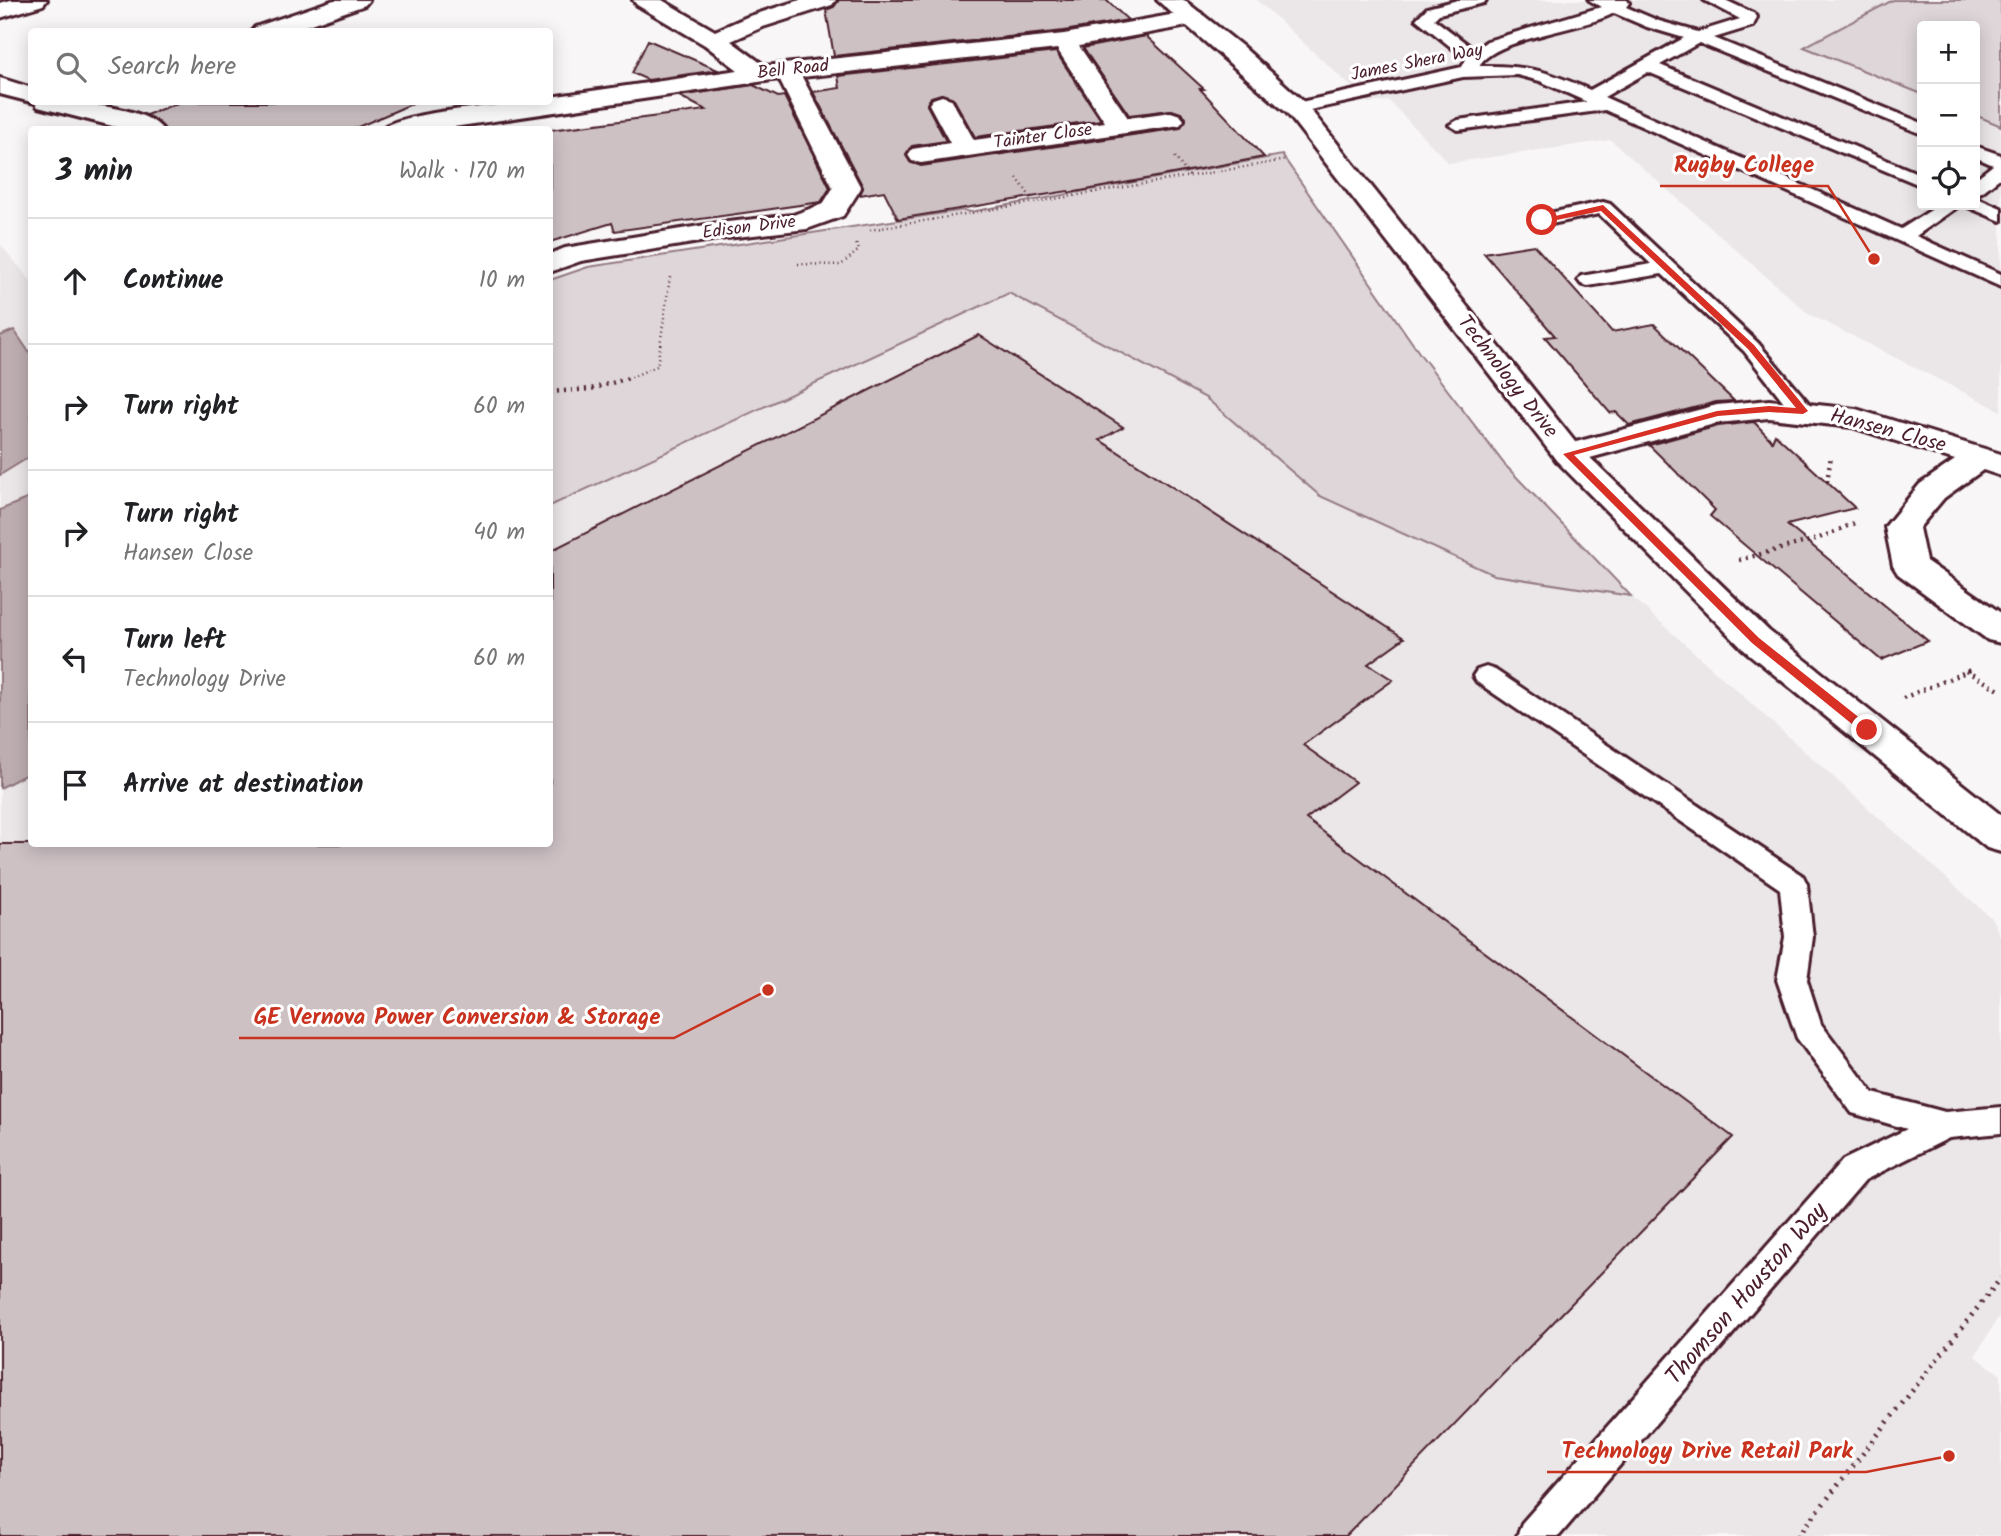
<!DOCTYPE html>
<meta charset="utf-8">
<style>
body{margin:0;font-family:Kalam,sans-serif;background:#f2f2f2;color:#202124}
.controls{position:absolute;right:21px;top:21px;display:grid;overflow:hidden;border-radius:7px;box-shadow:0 4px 18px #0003}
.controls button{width:63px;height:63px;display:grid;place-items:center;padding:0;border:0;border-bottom:2px solid #e0e0e0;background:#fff;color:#202124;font:35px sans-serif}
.stop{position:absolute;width:21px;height:21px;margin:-16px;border:5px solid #d93025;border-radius:50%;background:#fff}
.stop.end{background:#d93025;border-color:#fff;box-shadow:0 2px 7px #0008}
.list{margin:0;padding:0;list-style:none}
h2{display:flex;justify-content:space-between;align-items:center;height:91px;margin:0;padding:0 28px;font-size:30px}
h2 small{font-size:23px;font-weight:400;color:#757577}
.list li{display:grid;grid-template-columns:46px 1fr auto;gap:21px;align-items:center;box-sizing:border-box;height:126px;padding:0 28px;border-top:2px solid #e0e0e0}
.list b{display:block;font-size:26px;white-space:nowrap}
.list p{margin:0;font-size:23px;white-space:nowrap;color:#757577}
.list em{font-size:23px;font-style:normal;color:#757577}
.icon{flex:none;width:38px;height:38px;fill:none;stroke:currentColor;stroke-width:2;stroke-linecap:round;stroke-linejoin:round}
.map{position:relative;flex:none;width:2001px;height:1536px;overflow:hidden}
.search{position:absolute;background:#fff;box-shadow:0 4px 18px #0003;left:28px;top:28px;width:525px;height:77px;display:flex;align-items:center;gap:18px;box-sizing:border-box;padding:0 24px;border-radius:7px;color:#757577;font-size:26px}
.panel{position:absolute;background:#fff;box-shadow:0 4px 18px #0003;left:28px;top:126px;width:525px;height:721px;border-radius:7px}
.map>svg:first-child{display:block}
</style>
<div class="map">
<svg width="2001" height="1536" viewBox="0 0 2001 1536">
<rect width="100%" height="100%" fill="#f8f6f7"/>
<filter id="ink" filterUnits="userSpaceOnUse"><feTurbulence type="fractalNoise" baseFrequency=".0143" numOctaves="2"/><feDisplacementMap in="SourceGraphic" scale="14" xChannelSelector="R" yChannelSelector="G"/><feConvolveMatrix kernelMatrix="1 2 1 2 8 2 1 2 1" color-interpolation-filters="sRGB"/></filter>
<g filter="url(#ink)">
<path fill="#ebe6e8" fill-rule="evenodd" d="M1257,0H2001V411L1809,314L1611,140L1449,163L1389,101L1369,103ZM1922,26H1975V205H1922Z
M0,244L31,281L32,844H550V506L1009,293L1206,398L1320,496L1494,575L1631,596L1992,919L2001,938V1313L1975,1356L2001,1375V1536H0Z"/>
<path fill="#ded6d9" stroke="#947a82" stroke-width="2" d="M1893,0H2001V126L1975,115V26H1922V94L1804,47Z
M1282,155L1420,354L1505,465L1631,596L1494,575L1320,496L1206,398L1009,293L550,506V280L588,267L964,210L970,212Z"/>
<path fill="#bdadb0" stroke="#8f747b" stroke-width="2" d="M14,330L31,355V456L0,475V336Z
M31,497V772L0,788V510Z"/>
<path fill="#cdc1c4" stroke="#4a1f2b" stroke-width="2" d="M839,0H1106L1128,20L1064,31L834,56L826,10L834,7Z
M1146,36L1204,89H1200L1264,157L1070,193L1068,191L898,219L884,191L860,195L863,187L813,92L840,88L838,76L1056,52L1101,120L975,137L953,98L941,94L931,97L927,105L946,141L912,146L906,154L910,162L921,166L1180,128L1186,118L1181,113L1172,110L1129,115L1083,48Z
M648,40L718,70L648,80L632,73Z
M753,85L778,97L784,96L830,188L821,202L615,231L612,223L550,242V130L706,110L679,96Z
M180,102H416L351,130H165L146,115Z
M1534,245L1612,332L1654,324L1734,401L1716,402L1629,425L1616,412L1610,413L1545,337L1555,336L1484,253Z
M979,335L1123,427L1100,440L1404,638L1368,664L1393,680L1303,745L1355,782L1306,819L1733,1137L1346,1536H0V844H550V551Z
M1754,422L1772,441L1775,434L1855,508L1787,525L1928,641L1881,660L1710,516L1715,510L1649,445L1718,426Z"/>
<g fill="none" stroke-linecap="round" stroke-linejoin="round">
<defs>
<path id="lane" d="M1458,0H1486L1484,3L1439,14L1434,19L1475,50L1487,41L1601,7L1589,0H1627L1629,3L1626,7L1659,21L1698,32L1740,19L1704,0H1725L1755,14L1757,17L1753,26L1714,38L1922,123V134L1699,43L1660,65L1922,175V186L1648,72L1604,97L1901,229L1939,205H1960L1916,236L2001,274V287L1605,110L1458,130L1449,125L1458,120L1587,102L1540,81L1517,75L1463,77L1296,113L1287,108L1296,103L1462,67L1466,59L1416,19L1427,8ZM1614,13L1647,27L1684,38L1590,90C1546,71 1528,65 1479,66C1493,38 1584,30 1614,13Z
M1975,146L2001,155V177L1982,192L1975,194V179L1993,165L1975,157Z
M1975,197L2001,208V221L1968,207L1967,205H1975Z
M1603,202L1610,204L1758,343L1811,406L1814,411L1811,416H1795L1744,351L1662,274L1588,286L1581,284L1578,280L1581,276L1651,264L1599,214L1542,226L1533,220L1535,216Z
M1486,667L1495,670L1803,876L1807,884L1813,937L1807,980L1821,1024L1873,1093L1945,1112L2001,1107V1133L1949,1138L1865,1180L1559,1536H1517L1522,1523L1843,1160L1907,1129L1852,1113L1797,1038L1777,980L1785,937L1780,889L1477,682L1473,676L1477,670Z"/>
<path id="street" d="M11,0H47L43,5L0,18V3Z
M334,0H369L365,5L288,32H251L255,27Z
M633,0H662L715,31L747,17L800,0H836L832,5L763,27L731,41L765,66L1064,34L1193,11L1201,13L1205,18L1201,23L1193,25L1079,46L1128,118L1171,112L1180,115L1184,120L1180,125L921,163L912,161L908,155L912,149L950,143L929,104L933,99L942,96L951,99L974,140L1105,122L1057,49L802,77L861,188L843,216L807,229L718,239L581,261L550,272V254L565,248L718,223L793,215L823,204L833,188L779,79L433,130H381C393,112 524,102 550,102V97L738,70L705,45L637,5Z
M0,78L32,88V102C61,102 144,103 163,130H128L38,107L35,103L0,94Z
M1769,400L1856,409L2001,454V476L1983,470L1944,498L1919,528L1926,561L2001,613V643L1988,640L1898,574L1893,566L1885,527L1920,484L1955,460L1852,427L1769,418L1718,423L1568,464L1557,461L1552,454L1557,447L1717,405Z"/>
<path id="secondary" d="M1157,0H1184L1242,46L1305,103L1579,447L1769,631L2001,815V852L1987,848L1743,649L1557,461L1287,113Z"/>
</defs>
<use href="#lane" stroke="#4a1f2b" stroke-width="6"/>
<use href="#street" stroke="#4a1f2b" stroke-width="6"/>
<use href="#secondary" stroke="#4a1f2b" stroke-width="6"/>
<path stroke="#4a1f2b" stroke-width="2.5" stroke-dasharray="1 3.5" stroke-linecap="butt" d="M1175,157L1189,176
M1017,178L1035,203
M870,230L1286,160
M798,264L841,265L859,250L855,241
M627,379L657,366L670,277"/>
<path stroke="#4a1f2b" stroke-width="4.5" stroke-dasharray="2 5" stroke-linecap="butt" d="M550,392L591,389L632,377
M1827,482L1831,456
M1739,560L1817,539L1857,522
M1966,671L2001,691
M1903,698L1973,669"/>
<path stroke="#4a1f2b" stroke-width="5" stroke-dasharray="2 6" stroke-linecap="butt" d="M1798,1536L2001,1278"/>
<use href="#lane" fill="#fff" fill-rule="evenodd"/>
<use href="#street" fill="#fff" fill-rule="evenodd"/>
<use href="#secondary" fill="#fff" fill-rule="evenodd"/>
</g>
</g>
<path fill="#d93025" d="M1603,205L1754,345L1808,411L1803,414L1769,412L1718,416L1574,455L1759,638L1871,727V733H1863L1752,643L1563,454L1717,411L1769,406L1796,408L1748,349L1601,211L1542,223L1538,220Z"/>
<g text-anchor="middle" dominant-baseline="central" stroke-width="6" stroke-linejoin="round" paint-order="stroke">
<g font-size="18" fill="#4a1f2b" stroke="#fff">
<text transform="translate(1417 63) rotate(-11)">James Shera Way</text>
<text transform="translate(793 70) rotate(-6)">Bell Road</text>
<text transform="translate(1043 137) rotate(-8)">Tainter Close</text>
<text transform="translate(749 228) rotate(-7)">Edison Drive</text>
</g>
<g font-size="21" fill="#4a1f2b" stroke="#fff">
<text transform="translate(1507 377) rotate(52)">Technology Drive</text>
<text transform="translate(1888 431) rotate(15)">Hansen Close</text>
</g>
<g font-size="24" fill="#4a1f2b" stroke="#fff">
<text transform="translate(1747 1294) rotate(-49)">Thomson Houston Way</text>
</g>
</g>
<path fill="none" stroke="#c8321e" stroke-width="2.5" d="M1874 259L1828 186H1660M768 990L674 1038H239M1949 1456L1866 1472H1547"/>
<g fill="#c8321e" stroke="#fff" stroke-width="2.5">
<circle cx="1874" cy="259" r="7"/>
<circle cx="768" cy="990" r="7"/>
<circle cx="1949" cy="1456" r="7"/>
</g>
<g font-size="23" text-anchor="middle" font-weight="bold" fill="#c8321e" stroke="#fff" stroke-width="6" stroke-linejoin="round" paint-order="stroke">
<text x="1744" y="172">Rugby College</text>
<text x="457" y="1024">GE Vernova Power Conversion &amp; Storage</text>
<text x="1707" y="1458">Technology Drive Retail Park</text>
</g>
</svg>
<div class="controls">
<button>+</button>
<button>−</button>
<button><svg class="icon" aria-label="locate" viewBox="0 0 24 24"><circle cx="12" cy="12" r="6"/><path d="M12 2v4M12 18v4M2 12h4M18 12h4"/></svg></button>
</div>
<div class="stop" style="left:1542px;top:220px"></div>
<div class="stop end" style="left:1867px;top:730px"></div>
<div class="search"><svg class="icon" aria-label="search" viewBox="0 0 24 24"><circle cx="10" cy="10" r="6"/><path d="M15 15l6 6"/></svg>Search here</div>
<section class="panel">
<h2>3 min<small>Walk · 170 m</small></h2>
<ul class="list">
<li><svg class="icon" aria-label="ahead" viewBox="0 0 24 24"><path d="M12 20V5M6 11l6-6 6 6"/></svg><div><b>Continue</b></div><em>10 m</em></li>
<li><svg class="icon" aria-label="right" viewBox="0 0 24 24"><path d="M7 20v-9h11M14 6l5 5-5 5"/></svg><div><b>Turn right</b></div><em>60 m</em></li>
<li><svg class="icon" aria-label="right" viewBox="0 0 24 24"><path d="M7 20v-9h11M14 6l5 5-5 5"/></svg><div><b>Turn right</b><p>Hansen Close</p></div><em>40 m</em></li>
<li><svg class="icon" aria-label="left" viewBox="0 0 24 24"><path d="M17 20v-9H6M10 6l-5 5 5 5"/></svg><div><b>Turn left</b><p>Technology Drive</p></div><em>60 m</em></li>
<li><svg class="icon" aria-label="arrive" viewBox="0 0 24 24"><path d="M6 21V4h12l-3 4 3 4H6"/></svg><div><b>Arrive at destination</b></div></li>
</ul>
</section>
</div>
